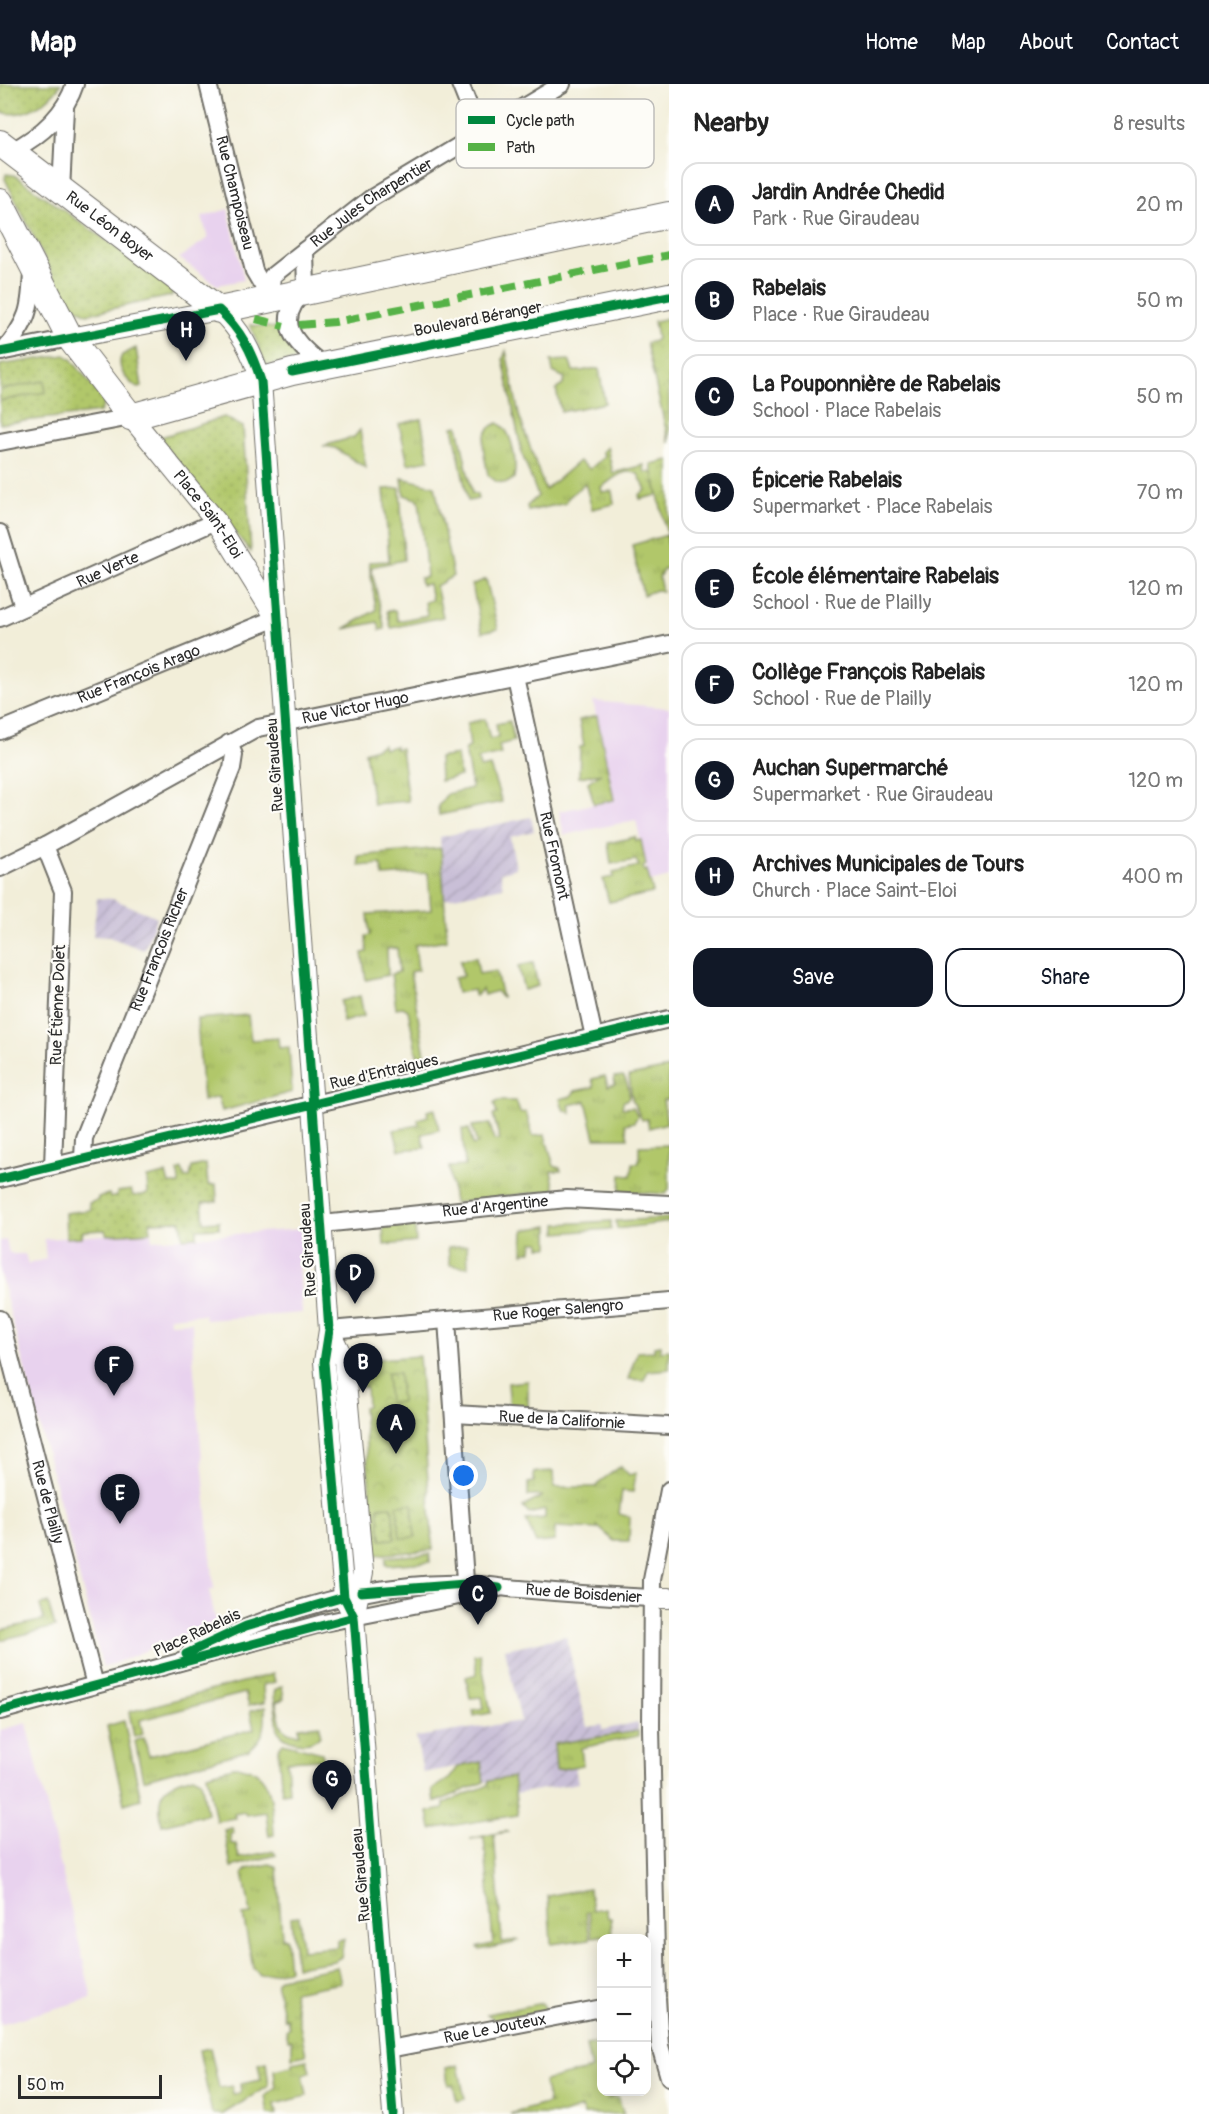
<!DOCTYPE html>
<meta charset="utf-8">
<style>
body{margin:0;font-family:Pangolin,sans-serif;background:#f6f6f6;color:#222}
.controls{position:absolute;right:18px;bottom:18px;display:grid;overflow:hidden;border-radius:12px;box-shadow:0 3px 15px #0003}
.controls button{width:54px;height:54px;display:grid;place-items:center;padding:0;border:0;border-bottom:2px solid #e0e0e0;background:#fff;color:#222;font:30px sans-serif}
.scale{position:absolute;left:18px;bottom:15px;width:144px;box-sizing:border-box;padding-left:6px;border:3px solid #2b2b2b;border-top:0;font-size:16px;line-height:21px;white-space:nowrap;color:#2b2b2b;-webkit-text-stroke:4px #fdfcf7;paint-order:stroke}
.you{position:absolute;left:464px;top:1392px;width:21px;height:21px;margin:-15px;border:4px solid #fff;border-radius:50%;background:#1a73e8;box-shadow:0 0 0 9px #1a73e833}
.badge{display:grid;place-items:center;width:39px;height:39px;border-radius:50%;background:#111827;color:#fff;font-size:20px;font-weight:700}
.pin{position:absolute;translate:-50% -50px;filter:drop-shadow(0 2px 3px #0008)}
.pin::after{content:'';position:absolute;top:32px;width:21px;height:18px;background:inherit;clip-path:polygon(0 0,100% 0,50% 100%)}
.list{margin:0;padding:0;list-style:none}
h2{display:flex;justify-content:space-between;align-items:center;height:78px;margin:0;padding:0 24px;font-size:26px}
h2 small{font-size:20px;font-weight:400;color:#767676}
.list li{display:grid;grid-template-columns:39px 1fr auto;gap:18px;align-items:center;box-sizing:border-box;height:84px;margin:0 12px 12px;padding:0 12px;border:2px solid #e0e0e0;border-radius:18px}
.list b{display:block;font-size:22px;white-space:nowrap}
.list p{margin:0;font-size:20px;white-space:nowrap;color:#767676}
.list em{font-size:20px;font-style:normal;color:#767676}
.actions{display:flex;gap:12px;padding:18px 24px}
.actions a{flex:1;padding:14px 0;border:2px solid #111827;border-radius:18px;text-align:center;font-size:21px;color:#111827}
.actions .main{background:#111827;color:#fff}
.icon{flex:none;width:33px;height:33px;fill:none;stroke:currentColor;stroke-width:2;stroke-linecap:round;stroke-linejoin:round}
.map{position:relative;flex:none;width:669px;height:2030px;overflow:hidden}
header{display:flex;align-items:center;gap:36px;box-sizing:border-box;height:84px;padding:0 30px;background:#111827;color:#fff}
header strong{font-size:28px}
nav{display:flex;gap:33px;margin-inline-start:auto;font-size:21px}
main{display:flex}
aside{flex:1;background:#fff}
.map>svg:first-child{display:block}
</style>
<header>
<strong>Map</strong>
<nav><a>Home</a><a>Map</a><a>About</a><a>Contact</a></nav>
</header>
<main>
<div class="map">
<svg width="669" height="2030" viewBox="0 0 669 2030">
<defs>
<pattern id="industrial-furrows" width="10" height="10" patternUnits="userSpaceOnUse" patternTransform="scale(1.5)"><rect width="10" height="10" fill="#c9bfd7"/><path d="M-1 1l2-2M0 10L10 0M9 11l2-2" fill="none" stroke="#ada4b9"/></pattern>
<pattern id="grass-tufts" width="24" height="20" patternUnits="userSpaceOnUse" patternTransform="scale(1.5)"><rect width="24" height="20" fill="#b1c76b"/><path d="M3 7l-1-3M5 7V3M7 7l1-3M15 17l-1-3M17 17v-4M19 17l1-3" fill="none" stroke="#98ab5d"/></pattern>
<pattern id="park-crowns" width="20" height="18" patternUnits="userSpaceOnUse" patternTransform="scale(1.5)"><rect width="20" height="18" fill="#b1c76b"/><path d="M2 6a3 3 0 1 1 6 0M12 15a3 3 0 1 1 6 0" fill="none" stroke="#98ab5d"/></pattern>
<pattern id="garden-dots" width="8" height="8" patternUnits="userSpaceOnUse" patternTransform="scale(1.5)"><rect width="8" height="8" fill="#b1c76b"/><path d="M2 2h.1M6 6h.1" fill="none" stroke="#98ab5d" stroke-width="1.8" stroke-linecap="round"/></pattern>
</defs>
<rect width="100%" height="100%" fill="#fdfcf7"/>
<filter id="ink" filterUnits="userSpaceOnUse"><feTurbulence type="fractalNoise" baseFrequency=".0167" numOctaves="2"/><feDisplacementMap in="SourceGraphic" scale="12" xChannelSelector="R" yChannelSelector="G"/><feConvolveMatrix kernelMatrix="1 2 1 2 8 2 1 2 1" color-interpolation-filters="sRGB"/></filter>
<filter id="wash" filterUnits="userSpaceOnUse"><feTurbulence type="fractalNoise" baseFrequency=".008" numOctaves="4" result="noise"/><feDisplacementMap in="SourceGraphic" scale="24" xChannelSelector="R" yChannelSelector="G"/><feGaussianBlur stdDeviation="1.35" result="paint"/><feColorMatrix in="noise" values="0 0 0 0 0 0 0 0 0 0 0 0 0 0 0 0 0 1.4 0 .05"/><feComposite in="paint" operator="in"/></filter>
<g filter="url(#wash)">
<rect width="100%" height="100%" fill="#f2eed9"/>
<path fill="#e8d2ee" d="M228,125L244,196L217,201L179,174L208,154L202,133Z
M593,617L669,624V793L650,798L636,736L564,751L559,727L614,716Z
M302,1145L304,1178L299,1179L302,1229L205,1236L204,1230L169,1233L170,1239L192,1238L193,1275L214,1506H209L216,1538L103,1584L0,1190V1157L6,1156L9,1168L13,1170H25L28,1180L46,1175L44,1155L151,1148L152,1156Z
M27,1639L92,1914L0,1940V1646Z"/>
<path fill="url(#industrial-furrows)" d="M531,733L534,747L510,753L516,784L500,789L503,803L444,815L440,753Z
M97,814L113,815L157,833L144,866L109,853L93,852Z
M566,1552L587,1643L601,1641L603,1646L638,1638V1647L554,1660L556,1685L575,1683L578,1699L515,1710L513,1693L484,1698L481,1678L423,1689L416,1653L521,1637L505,1565Z"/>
<path fill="url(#grass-tufts)" stroke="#6e794b" stroke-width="1.5" d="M506,267L519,331L545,406L579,377L590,385L605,372L602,368L607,363L613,389L644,381L645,389L653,388L658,411L640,415L639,411L646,406L638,390C623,383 613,396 601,403L602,408L612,407L614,420L592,425L585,399L568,414L566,419L528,427L527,422L538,412L522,370L503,275Z
M569,276L573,287C583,289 589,283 599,285L605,319L561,328L556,305L563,301L565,294L553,288L551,277Z
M421,335L429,376L408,380L399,340Z
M498,339C513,347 517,378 514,394L507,399L497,398L488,391C485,372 475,348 498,339Z
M360,346L366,384L335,364L323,362L354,353Z
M402,394L435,402L453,492L436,502L443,533L391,544L387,527L395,526L398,537L427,531L425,518L432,516L429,500L421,501L420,494L427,493L419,416L404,411Z
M400,404L404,476L371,483L385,545L380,546L378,538L344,545L376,526L369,478L389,477L384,405Z
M667,451L669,484L664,485L659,493L662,507L656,506L643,511L632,461Z
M486,495L498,545L482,548L472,501Z
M597,632L614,716L594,720L588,698L601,689L579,693L580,663L584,662L579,636Z
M485,635L490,655L498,653L496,640L510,637L514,657L499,661L501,670L478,675L480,684L490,682L502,718L439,731L438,722L447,710L472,704L465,665L470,663L467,639Z
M383,661L384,665L395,662V665L401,664L408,717L373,720L365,668Z
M457,671L460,692L440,697L439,674Z
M635,753L636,757L641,756L646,781L643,783L644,787L647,786L653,809L609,818L603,795L614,793L613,788L639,782L636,776L611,780L608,759Z
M441,764L447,856L415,861L418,886L410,888L425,971H417L408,926L403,923L396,924L391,890L399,888L397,864L387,865L388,891L366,896L362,869L367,868L366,852L370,851L368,830L431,826L428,789L383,792L381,780L359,782L358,772Z
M476,873L479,890L496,887L502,914L496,907L484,911L482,905L477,911H474L473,906L457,909L454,894L463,892L460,877Z
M533,879L538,902L524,906L518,882Z
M360,912L364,932L343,938L341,917Z
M248,931L251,956L278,954L279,964L289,963L292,1008L222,1027L218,1013L203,1017L197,935Z
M669,984V1015L663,1016L667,1039L649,1044L647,1035L642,1036L632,1015L629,992Z
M605,992L608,1002L615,1000L614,993L623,992C627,996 630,1008 629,1014L623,1018L622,1024L633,1023L638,1032L634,1038L625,1040L628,1054H595L586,1017L569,1021L571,1029L563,1025L560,1015L571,1012L575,1007L594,1003L592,995Z
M499,1017H516L520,1029L526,1028L533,1052L545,1051L554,1082L560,1084L561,1087H551L555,1106L454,1119L449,1083L465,1082L462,1045H469L473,1061L477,1060L472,1042L490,1040L494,1056H500L493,1031L497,1030L494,1019Z
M435,1025L439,1046L422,1050L425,1064L399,1066L394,1046L419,1041L418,1035L428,1032L427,1027Z
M669,1061V1105L666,1110L620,1107L621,1091L631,1092L633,1079H639V1062Z
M669,1134V1138L617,1145L616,1137Z
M611,1137V1145L557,1149V1140Z
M415,1141L416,1158L384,1161L383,1143Z
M549,1142V1163H540V1158H533L532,1167L523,1169L524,1146Z
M467,1161L468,1183L450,1181L448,1163Z
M661,1261L659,1267L669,1266V1285L648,1287L644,1296L628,1295L637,1268L654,1267V1262Z
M528,1297V1326L510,1325L508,1299Z
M621,1382L629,1391L636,1389L633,1408L622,1407L619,1430L630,1433L629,1457H614L597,1442V1445L555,1443V1457L536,1459L526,1436L545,1434V1426L529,1430L523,1423L543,1412H528V1399L534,1398V1388L553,1387L554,1403H597L598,1399Z
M48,1519L55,1543L0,1556V1546L44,1536L40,1521Z
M480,1570L491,1629L474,1632L473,1626L484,1624L482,1613L470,1614L466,1593L477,1590L474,1571Z
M273,1590L275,1598L263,1601L264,1619L249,1622L245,1609L140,1636L143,1650L134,1653L129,1628Z
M282,1602L284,1615L276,1618C280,1635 278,1650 299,1650V1643L320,1641V1651C310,1664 287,1659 278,1647L274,1611L275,1606Z
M265,1623C266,1642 265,1654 249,1666L143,1696L135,1657L144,1654L149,1672L254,1645L250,1627Z
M124,1637L141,1715L124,1720L107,1642Z
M638,1647V1652L581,1664L583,1681L556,1686L554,1660Z
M283,1659L322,1669L323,1675L287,1677L289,1708L282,1709L278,1665Z
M481,1678L484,1698L439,1717H434L432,1706L450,1694L458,1683Z
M233,1683C274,1681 272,1721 274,1751L269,1752L266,1728L246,1731L244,1728L234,1730L235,1734L216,1737L207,1690Z
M193,1692L201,1696L207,1730L162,1741C156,1707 161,1702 193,1692Z
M513,1693L518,1731L431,1745L428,1728L444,1725V1719L487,1702L489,1697Z
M232,1744L234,1749L230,1750L231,1760H236L239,1774L273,1767L276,1771L231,1783L224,1746Z
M506,1747L508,1748L494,1750L502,1858L517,1856L513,1859L480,1866L478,1863L493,1860L484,1753L470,1755Z
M270,1780L277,1783L282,1854H286L289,1886L260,1891L253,1884L243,1831L251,1830L243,1789L247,1785Z
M589,1804L592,1826L606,1824L608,1834H611L612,1851L592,1853L589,1828H586L590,1855L551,1860L548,1812Z
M299,1832L302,1866L337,1863V1856L344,1855L341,1873L334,1877L296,1883L291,1833Z
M337,1883L341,1899L293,1908L306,1971L292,1974V1956H288L286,1946L289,1944L287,1934L284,1935L276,1898L280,1894Z
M542,1919L547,1927L496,1937L487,1930Z
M601,1958L602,2008H617L618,2010L606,2015L618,2014L624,2030H584L581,2024L563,2030H510L549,2019L544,1997L591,1985L586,1961Z
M210,1964L219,2004L232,2002L233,2010L241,2009L240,2000L261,1996L258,1980L266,1978L269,2002L223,2030H212L199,1966Z
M307,1976L310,1988L303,1990L307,2012L275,2020L277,2030H268L265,2012L276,2004L274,1986L293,1982V1979Z
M458,1981L465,2015L457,2017L453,2000L448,2001L446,1984Z"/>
<path fill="url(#park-crowns)" stroke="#6e794b" stroke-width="1.5" d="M669,234V359L646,259L655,257L657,254L654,237Z
M669,376V459L651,380Z
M419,1272L433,1466L375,1471L363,1323L367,1322L366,1303H361L359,1278L362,1276Z"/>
<path fill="url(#garden-dots)" stroke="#6e794b" stroke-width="1.5" d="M0,0H61C48,19 24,35 0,28Z
M6,90L14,91L176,206L171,212L87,230L66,218L5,95Z
M250,241L284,245L296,276L266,282Z
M136,264L142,303L138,304C127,297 115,284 122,271Z
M65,271L71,275L105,318L100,328L0,340V281Z
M224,333L243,343L251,468L158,354Z
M458,342L472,409L477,411L478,415L468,417L453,343Z
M206,1080L208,1101H216L217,1117L202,1119L204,1138L219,1137V1144L197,1145V1153L183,1154L181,1137L150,1138L151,1148L107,1151L105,1146L83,1147L82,1153L66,1154L65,1129L90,1126L89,1119L98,1116V1113L109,1110L110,1114L117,1112V1108L131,1106L133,1112L148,1110L147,1094L166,1090L169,1100H179L178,1087L182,1085L185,1094L190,1093L192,1083Z
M387,1289H399L401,1318L389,1319Z
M412,1420L415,1453L400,1454L397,1421Z
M392,1422L395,1455L381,1456L378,1423Z"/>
<path fill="#b1c76b" stroke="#6e794b" stroke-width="1.5" d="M44,297L46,308L0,317V306Z
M430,1470V1478L386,1481V1473Z"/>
</g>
<g filter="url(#ink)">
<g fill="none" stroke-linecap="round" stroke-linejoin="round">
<defs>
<g id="minor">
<path id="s1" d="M208,0L254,187L270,214"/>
<path d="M460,0L480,50"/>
<path d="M10,68C39,53 65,31 75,0"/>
<path d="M61,107L65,24"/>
<path d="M305,166L306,206C271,237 296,261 324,282"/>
<path id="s2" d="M270,214L272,192L370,115L562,0"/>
<path d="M0,268L70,254"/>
<path d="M2,268C29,238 31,224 32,186"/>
<path d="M0,358L131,333"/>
<path d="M0,449L23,523"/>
<path id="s3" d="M0,534L216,437"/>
<path id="s4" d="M515,592L594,953"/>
<path id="s5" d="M0,647L276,534"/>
<path d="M45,762L63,807L53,1082"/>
<path id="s6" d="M0,784L45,762L258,644L669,560"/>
<path id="s7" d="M83,1075L84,1054L232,684L234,671L229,659"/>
<path d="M0,1095L669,935"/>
<path id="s8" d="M322,1140L567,1115L669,1120"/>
<path id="s9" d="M0,1235L95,1601"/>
<path d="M447,1236L466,1511"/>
<path id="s10" d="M329,1246L669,1217"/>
<path id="s11" d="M454,1330L669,1342"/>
<path d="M669,1406L652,1496L651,1643L657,1914L660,1962L669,1993"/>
<path id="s12" d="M190,1568C275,1528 370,1497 465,1500C483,1500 502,1504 520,1505C563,1509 607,1512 651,1514"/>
<path d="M0,1627L323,1539L499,1504"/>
<path id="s13" d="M389,1965L602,1924"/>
</g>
<g id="tertiary">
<path d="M70,254L219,226C241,246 252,268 261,297L329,1246L324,1278L344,1513L354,1533L356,1558L393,2030"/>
<path id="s14" d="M131,333L216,437L276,534"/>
<path d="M329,1246L344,1276L363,1488L354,1533"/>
<path d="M651,1514H669"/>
</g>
<g id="primary">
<path id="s15" d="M0,59L219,226L669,131"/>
<path d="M0,118L70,254L131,333L292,288L669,212"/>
</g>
</defs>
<use href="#minor" stroke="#716f68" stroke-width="20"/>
<use href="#tertiary" stroke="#716f68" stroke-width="22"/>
<use href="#primary" stroke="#716f68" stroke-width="28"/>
<use href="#minor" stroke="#fff" stroke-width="16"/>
<use href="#tertiary" stroke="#fff" stroke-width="20"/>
<use href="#primary" stroke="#fff" stroke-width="26"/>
<path stroke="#56b246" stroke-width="8" stroke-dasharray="15 8" stroke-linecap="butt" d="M256,235L284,242
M299,241L335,238L669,171"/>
<defs>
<path id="cycleway" d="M0,268L219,226C241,246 252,268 261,297L329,1246L324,1278L344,1513L354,1533L356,1558L393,2030
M292,288L669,212
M0,1095L669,935
M361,1508L465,1500L499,1504
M186,1570L246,1542L344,1513
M0,1627L354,1533"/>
</defs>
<use href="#cycleway" stroke="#fdfcf7" stroke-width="13"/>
<use href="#cycleway" stroke="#00873e" stroke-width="9"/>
</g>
</g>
<g text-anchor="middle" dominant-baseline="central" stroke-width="4.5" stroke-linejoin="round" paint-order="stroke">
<g font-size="16" fill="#2b2b2b" stroke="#fdfcf7">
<text stroke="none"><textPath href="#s1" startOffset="112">Rue Champoiseau</textPath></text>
<text stroke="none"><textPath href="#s2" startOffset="146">Rue Jules Charpentier</textPath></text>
<text stroke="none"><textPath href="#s15" startOffset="138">Rue Léon Boyer</textPath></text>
<text transform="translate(478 235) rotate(-11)">Boulevard Béranger</text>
<text stroke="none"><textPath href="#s14" startOffset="124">Place Saint-Eloi</textPath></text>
<text stroke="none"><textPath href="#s3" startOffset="118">Rue Verte</textPath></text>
<text stroke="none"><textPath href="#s5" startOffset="150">Rue François Arago</textPath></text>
<text stroke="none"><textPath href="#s6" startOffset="393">Rue Victor Hugo</textPath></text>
<text transform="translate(275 681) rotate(-94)">Rue Giraudeau</text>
<text stroke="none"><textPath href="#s4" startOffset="184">Rue Fromont</textPath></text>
<text stroke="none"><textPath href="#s7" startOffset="224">Rue François Richer</textPath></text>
<text transform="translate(58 921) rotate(-88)">Rue Étienne Dolet</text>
<text transform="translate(384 988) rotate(-13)">Rue d'Entraigues</text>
<text stroke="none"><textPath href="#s8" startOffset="174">Rue d'Argentine</textPath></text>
<text transform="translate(308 1166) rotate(-94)">Rue Giraudeau</text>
<text stroke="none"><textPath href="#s10" startOffset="230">Rue Roger Salengro</textPath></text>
<text stroke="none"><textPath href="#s11" startOffset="108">Rue de la Californie</textPath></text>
<text stroke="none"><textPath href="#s9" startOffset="189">Rue de Plailly</textPath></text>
<text stroke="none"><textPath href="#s12" startOffset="405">Rue de Boisdenier</textPath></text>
<text transform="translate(197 1549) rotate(-25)">Place Rabelais</text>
<text transform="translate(361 1791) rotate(-95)">Rue Giraudeau</text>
<text stroke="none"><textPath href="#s13" startOffset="108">Rue Le Jouteux</textPath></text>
</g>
</g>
<rect x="456" y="15" width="198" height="69" rx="9" fill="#fdfcf7" stroke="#bebdba" stroke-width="1.5"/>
<rect x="468" y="32" width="27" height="8" fill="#00873e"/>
<rect x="468" y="59" width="27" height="8" fill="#56b246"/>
<g font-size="16" fill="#2b2b2b">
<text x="506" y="42">Cycle path</text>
<text x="506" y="69">Path</text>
</g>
</svg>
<div class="controls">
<button>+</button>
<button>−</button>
<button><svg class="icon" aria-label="locate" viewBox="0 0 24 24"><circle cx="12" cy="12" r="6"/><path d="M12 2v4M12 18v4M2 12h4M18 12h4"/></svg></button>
</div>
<div class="scale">50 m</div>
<div class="you"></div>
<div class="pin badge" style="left:396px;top:1370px">A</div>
<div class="pin badge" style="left:363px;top:1309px">B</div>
<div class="pin badge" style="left:478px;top:1541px">C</div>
<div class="pin badge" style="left:355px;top:1220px">D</div>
<div class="pin badge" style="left:120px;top:1440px">E</div>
<div class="pin badge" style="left:114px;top:1312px">F</div>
<div class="pin badge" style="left:332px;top:1726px">G</div>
<div class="pin badge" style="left:186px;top:277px">H</div>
</div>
<aside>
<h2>Nearby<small>8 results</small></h2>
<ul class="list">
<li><span class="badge">A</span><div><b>Jardin Andrée Chedid</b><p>Park · Rue Giraudeau</p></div><em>20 m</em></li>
<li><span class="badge">B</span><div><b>Rabelais</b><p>Place · Rue Giraudeau</p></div><em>50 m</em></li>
<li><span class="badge">C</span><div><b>La Pouponnière de Rabelais</b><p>School · Place Rabelais</p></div><em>50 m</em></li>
<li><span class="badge">D</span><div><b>Épicerie Rabelais</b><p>Supermarket · Place Rabelais</p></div><em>70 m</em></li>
<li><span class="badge">E</span><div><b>École élémentaire Rabelais</b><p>School · Rue de Plailly</p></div><em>120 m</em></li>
<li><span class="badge">F</span><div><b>Collège François Rabelais</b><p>School · Rue de Plailly</p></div><em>120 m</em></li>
<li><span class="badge">G</span><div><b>Auchan Supermarché</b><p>Supermarket · Rue Giraudeau</p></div><em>120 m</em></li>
<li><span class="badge">H</span><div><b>Archives Municipales de Tours</b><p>Church · Place Saint-Eloi</p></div><em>400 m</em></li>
</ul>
<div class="actions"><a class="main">Save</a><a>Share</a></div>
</aside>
</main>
